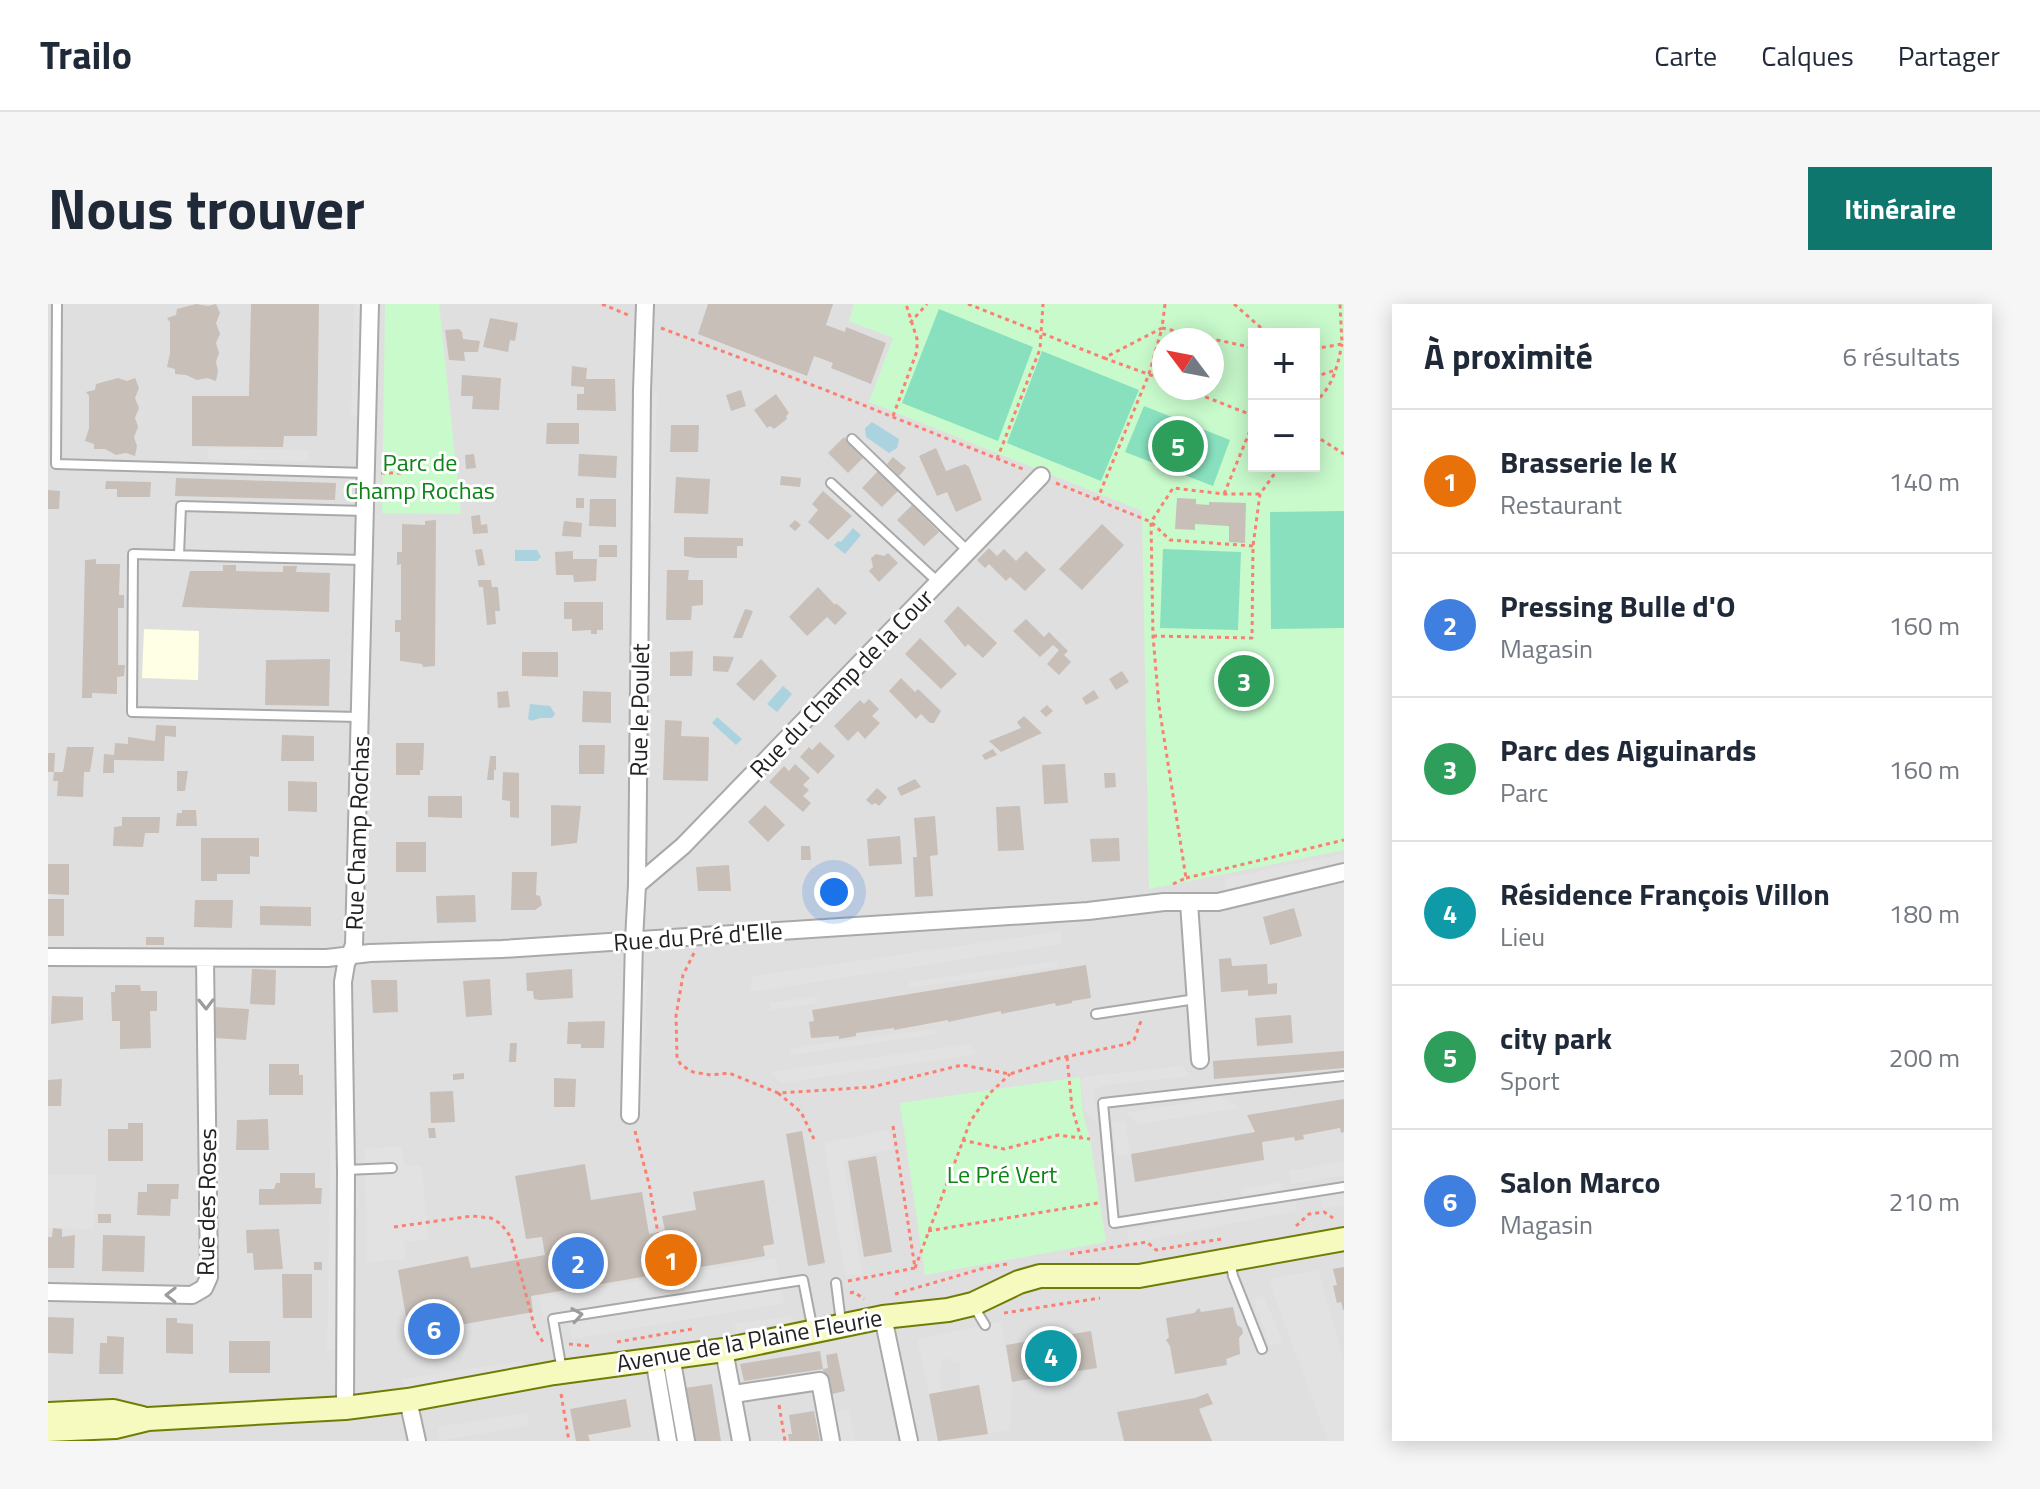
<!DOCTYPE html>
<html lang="fr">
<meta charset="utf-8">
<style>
body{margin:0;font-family:"Titillium Web",sans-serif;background:#f6f6f7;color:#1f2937}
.controls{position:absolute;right:24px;top:24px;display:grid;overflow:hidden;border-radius:0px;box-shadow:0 4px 20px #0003}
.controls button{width:72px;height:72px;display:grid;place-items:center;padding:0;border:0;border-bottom:2px solid #e0e1e3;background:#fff;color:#1f2937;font:40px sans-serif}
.compass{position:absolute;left:1104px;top:24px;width:72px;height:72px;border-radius:50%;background:#fff;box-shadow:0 4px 20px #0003;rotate:302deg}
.you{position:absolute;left:786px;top:588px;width:28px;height:28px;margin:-20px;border:6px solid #fff;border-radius:50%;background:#1a73e8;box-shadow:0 0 0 12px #1a73e833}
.badge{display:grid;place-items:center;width:52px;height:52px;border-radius:50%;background:#0f766e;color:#fff;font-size:26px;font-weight:700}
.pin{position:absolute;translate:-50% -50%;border:4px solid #fff;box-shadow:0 2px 8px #0006}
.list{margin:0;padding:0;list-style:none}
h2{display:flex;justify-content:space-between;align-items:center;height:104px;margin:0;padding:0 32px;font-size:34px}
h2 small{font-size:26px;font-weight:400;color:#747a83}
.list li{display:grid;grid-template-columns:52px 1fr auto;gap:24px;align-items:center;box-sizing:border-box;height:144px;padding:0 32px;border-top:2px solid #e0e1e3}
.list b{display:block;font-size:30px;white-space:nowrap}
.list p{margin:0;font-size:26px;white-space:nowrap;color:#747a83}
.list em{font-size:26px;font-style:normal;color:#747a83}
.map{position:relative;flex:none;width:1296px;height:1137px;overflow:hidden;border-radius:0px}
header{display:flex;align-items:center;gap:48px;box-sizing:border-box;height:112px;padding:0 40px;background:#fff;border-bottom:2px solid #e0e1e3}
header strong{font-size:38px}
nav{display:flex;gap:44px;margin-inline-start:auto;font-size:28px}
.intro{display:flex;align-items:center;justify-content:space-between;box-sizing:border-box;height:192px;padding:0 48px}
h1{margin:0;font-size:56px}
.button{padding:20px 36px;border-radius:0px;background:#0f766e;color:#fff;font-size:28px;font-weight:700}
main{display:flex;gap:48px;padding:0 48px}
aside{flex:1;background:#fff;border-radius:0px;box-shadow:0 4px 20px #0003}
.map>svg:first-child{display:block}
</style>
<header>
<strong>Trailo</strong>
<nav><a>Carte</a><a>Calques</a><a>Partager</a></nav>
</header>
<div class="intro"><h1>Nous trouver</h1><a class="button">Itinéraire</a></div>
<main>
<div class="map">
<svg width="1296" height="1137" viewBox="0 0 1296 1137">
<rect width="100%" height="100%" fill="#f2efe9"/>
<path fill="#e0dfdf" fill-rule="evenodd" d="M0,0H1296V1137H0ZM1206,30H1266V162H1206ZM1116,36H1164V84H1116Z"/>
<path fill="#ffffe5" d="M96,325L151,327L150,376L94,374Z"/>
<path fill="#c8facc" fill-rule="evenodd" d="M337,0H391L413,210L334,209Z
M806,0H1296V546L1101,585L1094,207L821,98L845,34L801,17ZM1206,30H1266V162H1206ZM1116,36H1164V84H1116Z
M1032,773L1035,810L1042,835L1058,938L877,971L852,799Z"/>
<path fill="#88e0be" d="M891,5L985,43L950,137L854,99Z
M994,47L1091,86L1053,177L959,139Z
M1096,102L1182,136L1165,182L1077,148Z
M1296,207V324L1223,325L1222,208Z
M1115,245L1193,248L1190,326L1112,324Z"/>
<path fill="#e2e2e2" d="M306,0H317L314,112H303Z
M609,89L605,219L598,218L600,91Z
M160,144L261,146L260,157L160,155Z
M1295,550L1296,560L1178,586L1176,575Z
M1015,627L1012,640L702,688L705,672Z
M1009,657L1010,663L862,684L861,678Z
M590,675H599L594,810L586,811Z
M769,692L770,699L723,706L722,699Z
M886,725L888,730L743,751V744Z
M922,740L929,750L733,779L723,768Z
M1134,762L1142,772L1057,781L1045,787L1050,820L1037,808L1033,776L1036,773Z
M1174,793L1191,804L1092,820L1077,809Z
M291,800L287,1046H279L283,801Z
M1077,817L1082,850L1069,852L1064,819Z
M841,826L845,845L795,856L814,970L797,972L776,839Z
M354,842L356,862L374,861L380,936L356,938L358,955L319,958L317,845Z
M1296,857V871L1243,880L1241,867Z
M0,871H48L46,925L0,924Z
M1234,878L1235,885L1194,892L1193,885Z
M1296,886V901L1274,905L1272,890Z
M1247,896L1250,907L1081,939L1079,926Z
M728,954L736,999L524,1035L520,1012L495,1016L492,994Z
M1270,966L1296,1056V1137H1280L1220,975Z
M1215,991L1235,1038L1223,1042L1205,996Z
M744,1012L746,1021L689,1032L686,1020Z
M953,1018L964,1078L962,1126L940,1130L931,1082L912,1084V1058L895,1054L892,1070L893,1088L881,1090L869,1035Z
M476,1057L477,1062L357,1084L354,1075Z
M801,1105L807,1137H792L787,1108Z
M478,1109L482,1121L392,1137L389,1123Z"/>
<path fill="#aad3df" d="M824,118L851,135L849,144L841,149L818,133L817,124Z
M805,224L813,231L797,250L786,241L790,237L793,238Z
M467,246H489L493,253L489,257H467Z
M735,382L744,390L729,408L719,400Z
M482,400L502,402L507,410L504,414H492L483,417L480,415Z
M669,413L694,435L688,441L664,419Z"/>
<path fill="#c7bfb8" d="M148,0L160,2L168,0L172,9L168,19L172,30L168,39L171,49L168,58L170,67L168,77L159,74L149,76L138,71L127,70V65L119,63L122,49V18L119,14L128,11L129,5Z
M203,0H271L269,132H236L235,143L144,142V92H201Z
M660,0H785L778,21L797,28L798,23L838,39L823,80L783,64L785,59L766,52L759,72L650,30Z
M442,14L470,19L467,37L462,36L460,48L435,43Z
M411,25L414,28L415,35L432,37L430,48H416L417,57L401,56L397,26Z
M524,62L539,64L538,75H567L568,107L529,106V90H536V83L523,82Z
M414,71L453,74L451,106L424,105L425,92H413Z
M70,74L79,77L87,74L91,84L87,94L91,104L87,114L90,123L86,133L89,142L87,152L78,149L68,151L57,145H46V140L37,137L41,124V92L38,88L47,86L48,80Z
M693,86L698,102L683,107L678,91Z
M728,90L741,109L738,112L739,115L726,125L722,122L719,124L706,106Z
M499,119H531V140H498Z
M623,121H651L650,148H622Z
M796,133L816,153L800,169L780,149Z
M888,144L898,167L917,160L921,163L934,196L908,208L899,188L889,192L871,152Z
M426,150L428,164L418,165L417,151Z
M531,150L569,152L568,174L530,172Z
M845,153L858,164L851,172L839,160Z
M830,167L850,187L834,203L814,184Z
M733,172L753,174L752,183L732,181Z
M628,173L662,175L660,210L626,209Z
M128,174L288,179L287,196L127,192Z
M58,177L103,178L102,193H69V185H57Z
M0,186L12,187L11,205H0Z
M775,187L804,212L780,236L760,218L770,206L764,200Z
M528,194H536V204H528Z
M1129,194L1148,195V200L1161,201V198L1198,199L1197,239L1181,238V222L1147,220V226L1127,225Z
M542,195H568V223L541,222Z
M864,201L891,228L876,242L849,216Z
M432,211L433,221L439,220L440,229L425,230L423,212Z
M388,216L387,362L375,363L374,360L352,357V328H347V316H353V260L349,261V248H354V220L377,221V217Z
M747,216L753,221L747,227L741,222Z
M516,217L534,219L533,233L514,232Z
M1054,220L1076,241L1034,286L1011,265Z
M636,233L695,234V242H689V254H648L636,252Z
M551,241H569V253H551Z
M941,244L949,252L956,245L968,257L978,247L998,266L977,287L962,273L958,277L941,260L937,264L929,256Z
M434,245L437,261L430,262L427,246Z
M525,247V255H549L548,277L526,278L525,271H508L507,248Z
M840,249L850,259L831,278L821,267L825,263L823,254L828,250L836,252Z
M48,255V260H72L71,291H76V304H70V361H77L76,372L69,373V390L44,389V394H34L37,256Z
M175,261H188V267L235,268V262H249L248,268L282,269L281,308L134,303L142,267H175Z
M619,266H641L640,276H655V301L644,302L643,316H618Z
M430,276H443L444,283H450L452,307H447L448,320L439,321L435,283H431Z
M770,283L787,301L788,299L799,309L787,321L779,313L759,332L741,313Z
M516,298H555V326H549V330H543V326L524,327V315H516Z
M910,302L949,339L935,354L920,340L917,343L896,317Z
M697,305L705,307L694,334H685Z
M978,315L996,333L1001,328L1020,347L1016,351L1023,358L1011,371L999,360L1011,346L1005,341L992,353L965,327Z
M872,334L909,370L893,385L857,350Z
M645,347L644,372H622V348Z
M474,348H510V373L474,372Z
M665,352L686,353L680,368L665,367Z
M282,355L281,402L217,401L218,356Z
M713,355L729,372L706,397L688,380Z
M1074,367L1081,378L1068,386L1061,375Z
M853,374L867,388L870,385L893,407L886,419H882L873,410L868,415L841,387Z
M1046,386L1051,394L1038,401L1034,394Z
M460,387L462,403L450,404L449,388Z
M535,387L563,388V419L534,418Z
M821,395L831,405L824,412L832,419L817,435L810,427L800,437L786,422L812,396L816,400Z
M999,401L1005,407L998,413L992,407Z
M976,412L994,429L953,448L941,437L973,424L969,418Z
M617,416L634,417L633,432L661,433L660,477L615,476Z
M108,421L128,422V433L117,432L116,457L66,456V469H55L56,450L66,451L67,439L80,440V433L107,437Z
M234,431L266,432V457H233Z
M772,438L787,452L770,470L752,453L761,443L764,446Z
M348,439H376L375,466H372V471H348Z
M531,441H557L556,470H531Z
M19,443H46L42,468H36L35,493L9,492L10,477H5L6,468H15Z
M945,445L949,451L937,456L934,451Z
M0,449H7L6,468H0Z
M442,452H448V466H446V476H439Z
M747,460L762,474L755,481L761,486L755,492L763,499L755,508L721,478L736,462L741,467Z
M1017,460L1020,499L996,500L994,461Z
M129,467H140L137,487H129Z
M455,468L471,469V514L462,513V497L454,496Z
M1056,469H1067L1068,483L1057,484Z
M867,475L873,483L853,492L849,484Z
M240,477L269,478V508L240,507Z
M829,484L839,493L831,502L827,499L824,501L818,496Z
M380,492H414V514L380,513Z
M503,501L533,502L529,539L503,542Z
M717,501L737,521L720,538L700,518Z
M972,502L976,546L950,547L948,503Z
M134,506H148L149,522H128L129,509H134Z
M887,512L890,551L882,552L885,592L867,593L865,553H869L866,514Z
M74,513H112L111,529H97L95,543L65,542L66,523L74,522Z
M852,532L854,560L821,562L819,535Z
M153,534H211V553L202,552V570H169V577H153Z
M1071,534L1072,557L1044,558L1042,535Z
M348,538H378V568H348Z
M753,542H762L763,556H753Z
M0,560H21V591L0,590Z
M681,561L683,587H650L648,563Z
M464,568H489L488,591L492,592L494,601L487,606H463Z
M427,591L428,618L389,619L388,592Z
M0,595H16V632H0Z
M147,596H185L184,624L146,623Z
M212,602L263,603V622L212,621Z
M1246,604L1254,632L1222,641L1215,613Z
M98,633H116V641H98Z
M1183,654L1184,662L1219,660L1220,680L1229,679V690L1200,692V686L1173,688L1171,655Z
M1038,661L1043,694L1024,697V699L1008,702L1007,699L953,710V707L900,718V716L846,726V724L808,729V732L791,735V732L763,734L761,718L766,717L764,706Z
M204,665L228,666L227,701L202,700Z
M524,665L525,694L492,696L486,695L485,687H479L478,669Z
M442,675L444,711L418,713L415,677Z
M323,676H349L350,708L325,709Z
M67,681H92L93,687H109V707H102L103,744L72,745V717H64L63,688H67Z
M4,692L35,693V716L3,720Z
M166,703L201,705L198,736L166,734Z
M1243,711L1245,739L1209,742L1207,714Z
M557,717L556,744H533V740H519L520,718Z
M462,739H469L468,758H461Z
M1296,747V764L1166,775L1165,757Z
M221,760H251V771H255V791H221Z
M416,769V775L405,776V770Z
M506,774L528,775L527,803H506Z
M14,775L13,802H0V776Z
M405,787L407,818L383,819L382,788Z
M1296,795V828L1293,829L1292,824L1255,831L1256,835L1247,837L1246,833L1214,838L1216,856L1087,878L1083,850L1207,828L1199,811Z
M220,815L221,846H188L189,816Z
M80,819H95V857H60V825H80Z
M380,824H387L388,834H381Z
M754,827L777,959L760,962L738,830Z
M828,852L844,948L816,953L800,857Z
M537,860L543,896L594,888L601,930L617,927L614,912L648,906L645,888L716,876L726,940L715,942L717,952L483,992L485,1008L361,1030L350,966L420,952L423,964L497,951L494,933L478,935L467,872Z
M232,869H267V884H274L273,900L211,901V885H226L228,879H232Z
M99,880H131L130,895H123L122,912L89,911L90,888H99Z
M50,910H63V919H50Z
M5,924L14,925V933L27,931L26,964H0V933H4Z
M231,925L235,965L206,966L205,949H199L198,926Z
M55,931L97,932L96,968L54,967Z
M266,958H274V966H266Z
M1296,963V1006H1295L1293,998L1289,999L1285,982L1289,981L1285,965Z
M234,970H264V1014H235Z
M1185,1003L1189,1021L1194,1024L1195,1029L1191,1034L1192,1050L1178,1055L1179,1061L1127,1070L1122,1042L1118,1036L1121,1033L1118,1014L1146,1009L1151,1004L1153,1008Z
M0,1013L26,1014L25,1050L0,1049Z
M118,1014H129V1019L145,1020V1050L118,1049Z
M1043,1027L1049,1064L964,1078L958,1041Z
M59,1032L76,1033L75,1070H51L52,1039H59Z
M181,1037H222V1069H181Z
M772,1047L775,1065L696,1077L692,1060Z
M789,1049L797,1087L780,1091L775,1065L780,1064L778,1051Z
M664,1080L673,1137H646L636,1103H640L637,1084Z
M931,1081L940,1130L890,1137L881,1090Z
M1160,1089L1165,1100L1151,1105L1164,1137H1076L1069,1108L1147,1094Z
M578,1095L583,1123L540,1131L542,1137H528L522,1105Z
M766,1107L772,1137H741L740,1130H744L741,1111Z"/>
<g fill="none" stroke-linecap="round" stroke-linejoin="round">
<defs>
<path id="lane" d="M9,0L8,160L318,169
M804,135L920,247
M783,179L890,278
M131,251L133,202L317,207
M311,413L84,408L85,250L315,256
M1048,710L1148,695
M1296,772L1055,799L1066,919L1296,883
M298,866L344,864
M1182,956L1185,972L1214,1045
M788,979L793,1018
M925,1001L937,1021
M514,1067L505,1015L755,976L765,1027"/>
<path id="street" d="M589,581L635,542L993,172
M1141,599L1152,756
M0,653L279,654L322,649L454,645L1040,607L1116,598H1170L1296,568
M582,811L586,636L589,581L594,87L597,0
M0,988L144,991L156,984L161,973L157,654
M835,1013L861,1137
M676,1046L693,1137
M623,1052L638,1137
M606,1054L620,1137
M686,1090L772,1077L783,1137
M360,1096L369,1137
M297,1104L298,866L295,678L298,660L306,641L322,0"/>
<path id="secondary" d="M0,1110L65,1107L94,1114
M0,1126L67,1123L100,1115L297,1104L360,1096L506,1069L676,1046L835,1013L900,1006L925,1000L971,978L992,972H1091L1296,935"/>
</defs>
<use href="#lane" stroke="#a9a9a9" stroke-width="12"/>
<use href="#street" stroke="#a9a9a9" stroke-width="20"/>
<use href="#secondary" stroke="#707d05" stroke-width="26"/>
<path stroke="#fa8072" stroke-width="3" stroke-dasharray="4 4" stroke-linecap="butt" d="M554,0L580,11
M920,0L1056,54L1114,24
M1117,0L1114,24L1206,44
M1186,0L1220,30
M862,19L879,0
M613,24L780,87L975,165
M1266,45L1294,40L1292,0
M1056,54L1116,76
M1266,73L1288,66
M1135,84L1206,112
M1266,99C1285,83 1289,64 1294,40
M845,112L869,47V35L858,0
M1266,131L1296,150
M949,155L992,45L995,0
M333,169H354
M1008,179L1103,218L1122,236L1205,242
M1176,190L1206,117
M1049,196L1101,70L1114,24
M1105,332L1204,334L1205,242L1212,190L1232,162
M1138,574L1296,536
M1125,580L1138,574L1111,402L1105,332L1103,218L1125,184L1176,190H1212
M646,649L635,671L628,712L629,754L633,761L645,768L663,771L681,769L730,789L824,783L914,761L962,770L1012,754L1079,740L1086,736L1093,717
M1019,753L1024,804L1033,834
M730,789L753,808L766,835
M587,827L601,880L610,929
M914,836L956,845L1010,831L1042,835
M1248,922L1261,910L1276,908L1285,914
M346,923L424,912L443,914L453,920L463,933L487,1025L495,1038
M880,927L1050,899
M1022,950L1099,938L1108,946L1173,935
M867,964L922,818L941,790L962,770
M617,969L618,985
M800,977L867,964L845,822
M802,989L806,988L816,995
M847,990L933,965L959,960
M956,1009L1052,994
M569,1038L644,1025
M521,1040L542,1042
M513,1090L521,1137
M731,1101L737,1137"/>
<use href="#lane" stroke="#fff" stroke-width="8"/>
<use href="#street" stroke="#fff" stroke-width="16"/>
<use href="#secondary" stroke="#f7fabf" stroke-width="22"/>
</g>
<defs><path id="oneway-chevron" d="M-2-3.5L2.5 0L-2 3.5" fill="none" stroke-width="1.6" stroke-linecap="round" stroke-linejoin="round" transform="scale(2)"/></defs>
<g stroke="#9c9c9c">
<use href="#oneway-chevron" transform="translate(158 700) rotate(89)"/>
<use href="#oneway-chevron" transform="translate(123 991) rotate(-179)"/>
<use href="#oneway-chevron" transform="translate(529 1011) rotate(-9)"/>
</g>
<g text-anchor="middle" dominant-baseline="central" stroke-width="6" stroke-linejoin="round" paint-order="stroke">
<g font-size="24" fill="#0c8416" stroke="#fff">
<text x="372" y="158">Parc de<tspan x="372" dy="28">Champ Rochas</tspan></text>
<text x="954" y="870">Le Pré Vert</text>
</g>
<g font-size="24" fill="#222" stroke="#fff">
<text transform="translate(793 379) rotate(-46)">Rue du Champ de la Cour</text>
<text transform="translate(591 406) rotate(-89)">Rue le Poulet</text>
<text transform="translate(309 529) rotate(-88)">Rue Champ Rochas</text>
<text transform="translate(650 632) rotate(-4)">Rue du Pré d'Elle</text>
<text transform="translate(158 898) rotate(-89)">Rue des Roses</text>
<text transform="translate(701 1036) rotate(-10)">Avenue de la Plaine Fleurie</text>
</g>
</g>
</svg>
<div class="controls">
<button>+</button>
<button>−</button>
</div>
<svg class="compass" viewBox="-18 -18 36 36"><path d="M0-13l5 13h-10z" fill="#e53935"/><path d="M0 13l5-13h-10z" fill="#747a83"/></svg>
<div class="you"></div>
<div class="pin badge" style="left:623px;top:956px;background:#e8710a">1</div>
<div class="pin badge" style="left:530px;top:959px;background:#3f7fe0">2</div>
<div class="pin badge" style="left:1196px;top:377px;background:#2e9e5b">3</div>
<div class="pin badge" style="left:1003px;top:1052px;background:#0f9aa8">4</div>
<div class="pin badge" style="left:1130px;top:142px;background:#2e9e5b">5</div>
<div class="pin badge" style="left:386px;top:1025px;background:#3f7fe0">6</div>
</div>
<aside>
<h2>À proximité<small>6 résultats</small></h2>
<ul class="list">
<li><span class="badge" style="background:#e8710a">1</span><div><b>Brasserie le K</b><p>Restaurant</p></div><em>140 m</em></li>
<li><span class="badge" style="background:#3f7fe0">2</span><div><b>Pressing Bulle d'O</b><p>Magasin</p></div><em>160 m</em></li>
<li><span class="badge" style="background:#2e9e5b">3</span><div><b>Parc des Aiguinards</b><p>Parc</p></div><em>160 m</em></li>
<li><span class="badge" style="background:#0f9aa8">4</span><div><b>Résidence François Villon</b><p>Lieu</p></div><em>180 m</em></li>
<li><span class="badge" style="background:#2e9e5b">5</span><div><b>city park</b><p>Sport</p></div><em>200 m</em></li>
<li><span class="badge" style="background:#3f7fe0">6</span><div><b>Salon Marco</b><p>Magasin</p></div><em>210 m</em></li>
</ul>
</aside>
</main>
